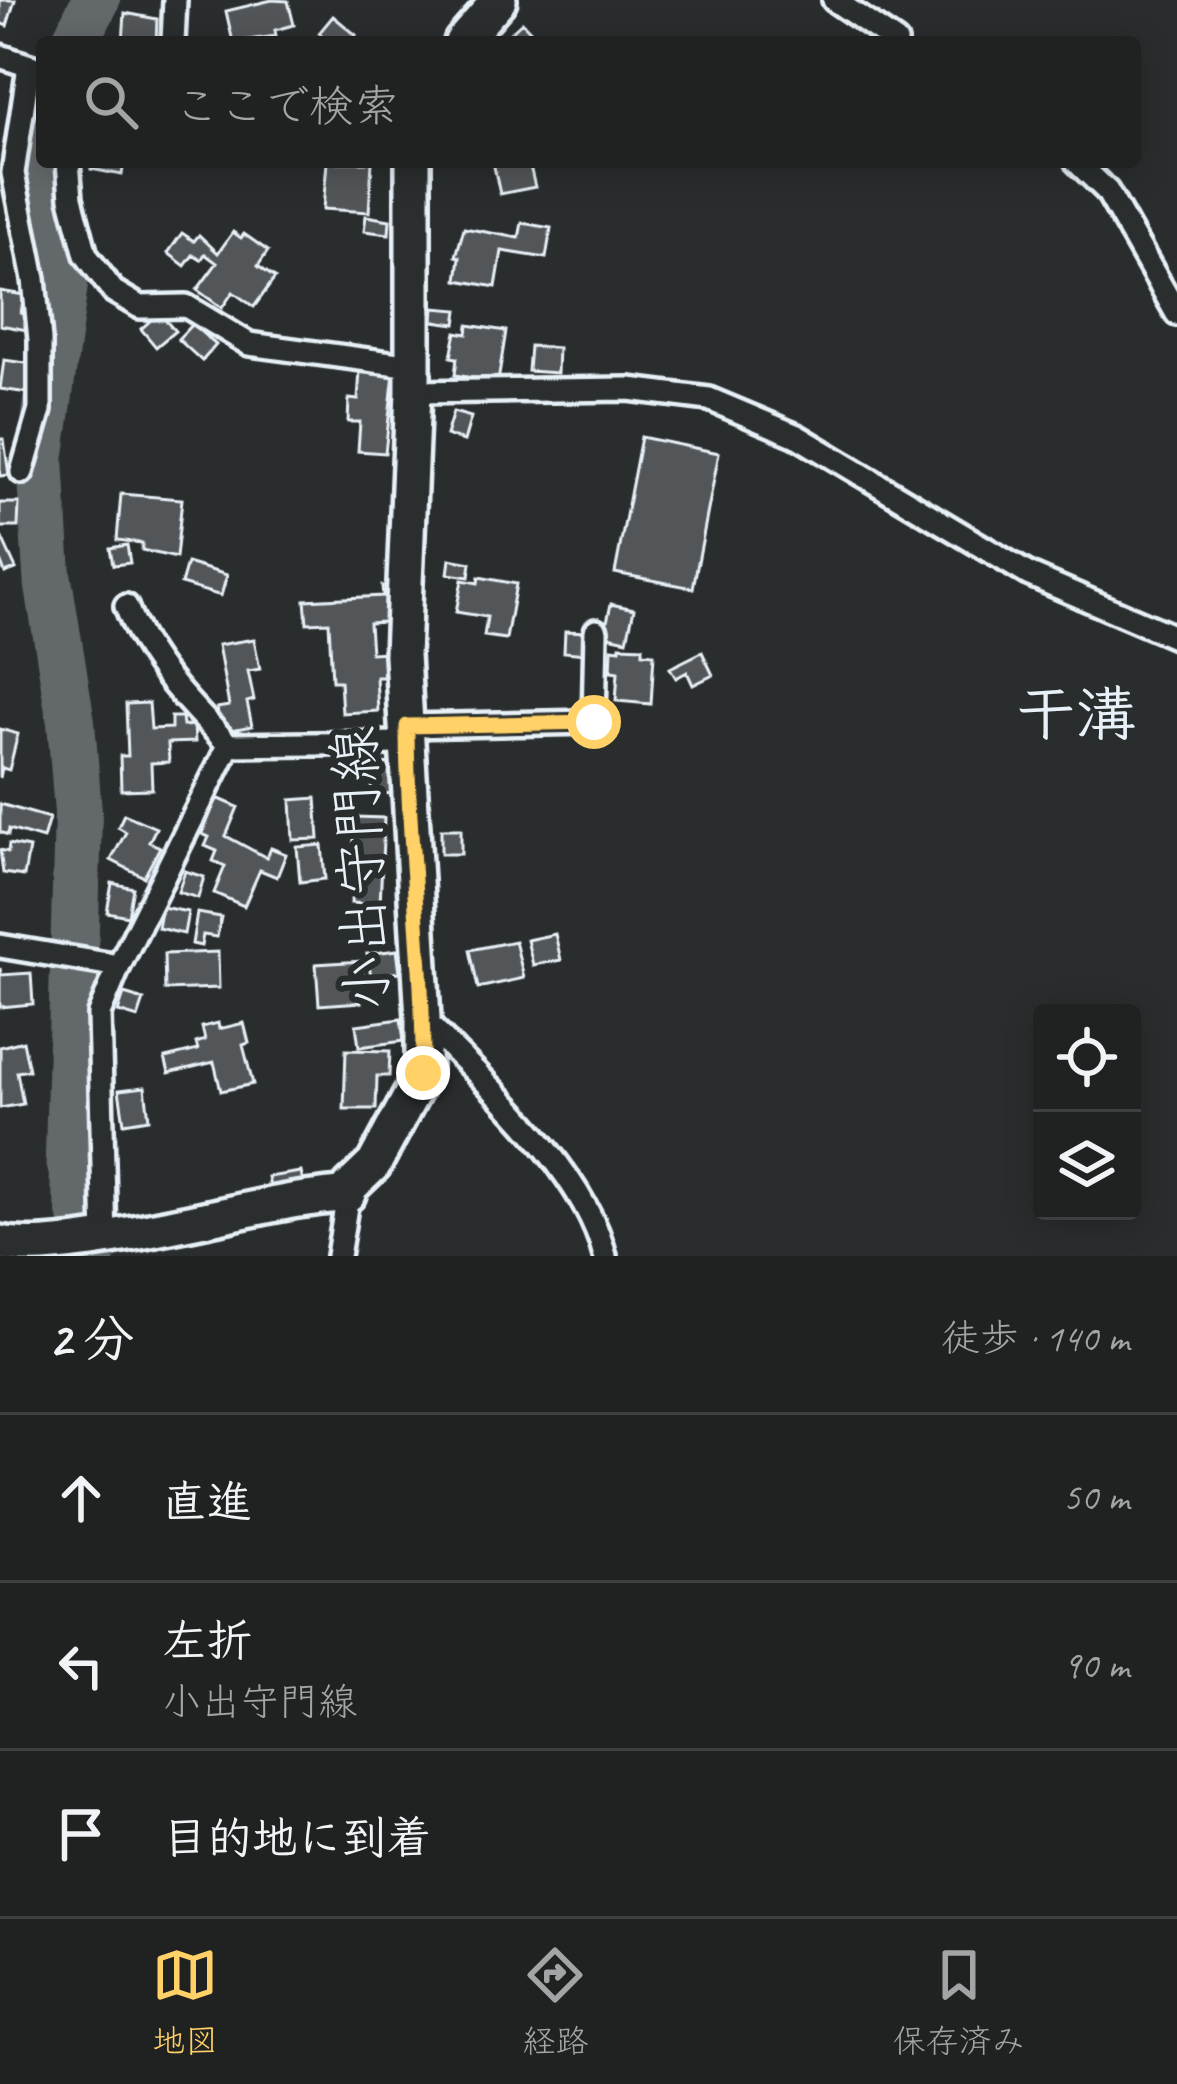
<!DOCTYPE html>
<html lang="ja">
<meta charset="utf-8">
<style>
body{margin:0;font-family:Caveat,"Klee One",sans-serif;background:#2d2f2f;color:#f1f3f6}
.controls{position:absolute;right:36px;bottom:36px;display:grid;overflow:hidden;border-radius:12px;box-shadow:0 6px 30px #0003}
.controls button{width:108px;height:108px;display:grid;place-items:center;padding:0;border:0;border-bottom:3px solid #3d3f40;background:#202222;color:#f1f3f6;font:60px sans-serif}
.stop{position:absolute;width:36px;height:36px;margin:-27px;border:9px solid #ffd166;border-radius:50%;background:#fff}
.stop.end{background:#ffd166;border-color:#fff;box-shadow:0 3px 12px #0008}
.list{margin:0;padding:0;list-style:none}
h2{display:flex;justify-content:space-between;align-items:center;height:156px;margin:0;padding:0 48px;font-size:51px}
h2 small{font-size:39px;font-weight:400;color:#a2a4a5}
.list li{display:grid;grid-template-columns:78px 1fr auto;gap:36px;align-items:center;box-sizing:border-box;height:168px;padding:0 48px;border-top:3px solid #3d3f40}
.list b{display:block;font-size:45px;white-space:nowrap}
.list p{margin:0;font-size:39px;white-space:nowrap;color:#a2a4a5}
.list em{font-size:39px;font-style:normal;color:#a2a4a5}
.icon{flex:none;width:66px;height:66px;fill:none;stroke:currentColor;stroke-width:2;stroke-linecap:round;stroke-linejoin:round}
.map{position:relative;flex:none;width:1177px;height:1256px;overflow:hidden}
.search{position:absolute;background:#202222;box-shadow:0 6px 30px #0003;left:36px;right:36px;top:36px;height:132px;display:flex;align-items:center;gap:30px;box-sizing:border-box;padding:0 42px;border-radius:12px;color:#a2a4a5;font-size:45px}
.sheet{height:660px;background:#202222}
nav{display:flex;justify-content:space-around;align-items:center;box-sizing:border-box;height:168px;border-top:3px solid #3d3f40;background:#202222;font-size:33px;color:#a2a4a5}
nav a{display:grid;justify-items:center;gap:6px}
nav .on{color:#ffd166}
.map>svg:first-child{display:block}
</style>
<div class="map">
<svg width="1177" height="1256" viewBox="0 0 1177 1256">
<rect width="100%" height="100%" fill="#2a2d2e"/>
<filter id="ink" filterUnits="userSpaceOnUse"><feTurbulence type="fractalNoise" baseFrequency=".00833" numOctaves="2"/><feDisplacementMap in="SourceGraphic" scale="24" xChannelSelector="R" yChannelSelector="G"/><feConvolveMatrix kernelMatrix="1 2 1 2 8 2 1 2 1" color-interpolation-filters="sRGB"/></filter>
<g filter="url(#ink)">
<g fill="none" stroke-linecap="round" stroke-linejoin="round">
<path stroke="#63686b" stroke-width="48" d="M75,42L96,0
M42,108L37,118L44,223L64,284L40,460L47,574L71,722L78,812L69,1156L91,1256"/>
</g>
<path fill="#535759" stroke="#e8f1f8" stroke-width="3" d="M0,0H15L7,26L0,23Z
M272,0L288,1L294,25L275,30L276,36L233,42L226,11Z
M125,13L157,19L156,42H123Z
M333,16L356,35L350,42H330L319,33Z
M522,22L539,40L500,42Z
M92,162H124L122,175L91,169Z
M327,162H372L369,212L323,209Z
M493,162H529L535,187L500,194Z
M366,216L390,220L389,234L364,231Z
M522,223L551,228L546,258L502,251L496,287L457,280L460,257L456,256L464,228L519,238Z
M233,232L241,238L244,234L268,251L258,266L275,278L254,307L233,292L222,308L197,290L217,263L205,254L201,260L193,255L185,266L168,253L182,233L194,241L199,235L218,253Z
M0,291L24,295L21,313L30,315L27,330L0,325Z
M434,308L458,310L456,324L433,321Z
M159,313L175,331L156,347L141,329Z
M192,324L216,345L202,361L178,339Z
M468,325L506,331L498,382L455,375L457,358L451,357L456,332L467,334Z
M530,346L558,348L557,373L528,371Z
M4,360L33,364L28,393L0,389Z
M360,370L394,373L385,453L358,451L360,422H348L349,399L358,400Z
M453,412L471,417L464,441L446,435Z
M641,437L719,453L693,588L615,573Z
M0,439H4L9,475L0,476Z
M121,494L182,499L176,558L142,550V543L117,540Z
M0,503H19L18,527H0Z
M1,536L16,569L5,573L0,560Z
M127,545L130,563L113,565L110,548Z
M450,559L471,563L469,577L448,574Z
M187,563L227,575L221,596L181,584Z
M479,577L516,584L506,639L484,636L487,617L456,612L462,580L478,583Z
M398,585L400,621L369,623L371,653L388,652L389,677H376L378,711L342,713L340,681H332L329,622L307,623L305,600L383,596L382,586Z
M611,604L634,609L627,640L604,635Z
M565,631L587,632V654L564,652Z
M254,639L260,669L248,671L254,700L247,702L252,726L221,732L217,708L229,706L218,645Z
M620,646L643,647V653L654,654L651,704L616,701L618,672L611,671L612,648L620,649Z
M702,652L713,675L693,685L687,672L676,678L670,668Z
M149,703L151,729L171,728V717H182L183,726L194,725L195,742L168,743L169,762L151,763L152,789L121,790L120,756H128L126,704Z
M0,729L18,734L9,770L2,768L0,778Z
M373,763L399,764L398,794L372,793Z
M217,798L238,807L226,836L267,858L271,848L286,854L277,877L260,870L244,906L214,893L225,866L213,861L217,851L205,846L209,837L202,834Z
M316,798L319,839L293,840L291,800Z
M0,804L49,818L43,839L9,829L8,835L0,832Z
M124,814L156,828L149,842L160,847L144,877L111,860L126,832L118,827Z
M355,817L384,818L380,905L351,903Z
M441,829H461V854H441Z
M9,844L29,848L24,876L3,873L0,850L8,852Z
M322,845L325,879L300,882L297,847Z
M185,871L204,877L198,898L178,892Z
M112,883L133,888L128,916L107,912Z
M162,907L188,912L184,934L158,928Z
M197,913L221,917L217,937L203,935L201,946L192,944Z
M555,934L561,960L533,965L527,940Z
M515,941L524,978L478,988L470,950Z
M397,950L400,972L371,976L367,954Z
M218,952L219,988L165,990L164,954Z
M362,961L364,986L359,987L361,1002L319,1005L316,964Z
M0,968L1,975L31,973L33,1004L0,1007Z
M124,994L144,1000L138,1018L118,1012Z
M401,1019L404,1041L359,1047L356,1025Z
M218,1023L219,1029L244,1023L249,1043L243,1045L253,1084L221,1091L214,1062L169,1073L165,1058L198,1050L196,1043L205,1040L202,1027Z
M23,1041L29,1070L17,1072L23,1104L0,1108V1047Z
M346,1050L390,1051L389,1076H377L376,1109H344Z
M145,1087L149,1119L124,1123L119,1090Z
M301,1172L306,1196L272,1197L268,1177Z"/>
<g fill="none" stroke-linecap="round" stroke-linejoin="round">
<defs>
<path id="minor" d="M834,0L896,42
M173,42L175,0
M0,56L39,69
M68,162L71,198L86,255L113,291L140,307L186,306L249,344L413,366
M1077,162L1107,191L1177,314
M413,392L629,389L709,399L797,436L1028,574L1177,638
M22,472L40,410V340L34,279L13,173L29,66
M126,606C147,661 188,703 229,745
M407,726L594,722L596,631
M0,946L119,966
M423,1019C485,1083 584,1169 605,1256
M105,1240L99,1014L119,966L229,745L407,743
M338,1256L348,1194"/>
<path id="primary" d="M462,42L499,0
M0,1243C61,1256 223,1213 292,1201C311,1198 330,1196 348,1194L350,1187L374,1164L423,1073V1019L402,655L413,392V162"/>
</defs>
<use href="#minor" stroke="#e8f1f8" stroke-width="30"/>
<use href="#primary" stroke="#e8f1f8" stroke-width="42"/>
<use href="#minor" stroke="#2a2d2e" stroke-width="21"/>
<use href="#primary" stroke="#2a2d2e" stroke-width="33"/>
</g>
</g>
<g fill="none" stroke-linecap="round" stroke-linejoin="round" filter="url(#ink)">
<path stroke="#ffd166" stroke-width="15" d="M423,1073C424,957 407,842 407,726L594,722"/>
</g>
<g text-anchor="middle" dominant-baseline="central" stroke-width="12" stroke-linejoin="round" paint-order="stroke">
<g font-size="57" fill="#e8f1f8" stroke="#2a2d2e">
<text transform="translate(361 869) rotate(-93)">小出守門線</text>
</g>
<g font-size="60" font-weight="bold" fill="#e8f1f8" stroke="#2a2d2e">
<text x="1076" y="714">干溝</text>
</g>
</g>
</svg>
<div class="controls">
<button><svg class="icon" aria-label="locate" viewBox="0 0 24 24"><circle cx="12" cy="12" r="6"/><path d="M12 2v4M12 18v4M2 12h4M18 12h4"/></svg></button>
<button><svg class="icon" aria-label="layers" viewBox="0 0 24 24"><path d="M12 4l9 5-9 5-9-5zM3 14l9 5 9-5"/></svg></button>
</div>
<div class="stop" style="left:594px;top:722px"></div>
<div class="stop end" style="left:423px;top:1073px"></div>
<div class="search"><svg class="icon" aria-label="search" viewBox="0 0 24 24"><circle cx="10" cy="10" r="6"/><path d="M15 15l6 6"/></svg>ここで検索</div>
</div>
<section class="sheet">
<h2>2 分<small>徒歩 · 140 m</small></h2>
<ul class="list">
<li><svg class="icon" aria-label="ahead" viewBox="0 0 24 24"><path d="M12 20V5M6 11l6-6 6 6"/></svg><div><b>直進</b></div><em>50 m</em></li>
<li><svg class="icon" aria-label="left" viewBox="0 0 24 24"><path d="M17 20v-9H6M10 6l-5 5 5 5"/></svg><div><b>左折</b><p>小出守門線</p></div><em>90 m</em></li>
<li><svg class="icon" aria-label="arrive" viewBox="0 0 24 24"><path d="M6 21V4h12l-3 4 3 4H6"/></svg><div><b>目的地に到着</b></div></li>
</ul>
</section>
<nav>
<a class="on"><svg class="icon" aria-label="map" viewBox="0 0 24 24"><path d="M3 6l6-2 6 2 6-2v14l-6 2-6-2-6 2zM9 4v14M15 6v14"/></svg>地図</a>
<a><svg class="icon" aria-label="directions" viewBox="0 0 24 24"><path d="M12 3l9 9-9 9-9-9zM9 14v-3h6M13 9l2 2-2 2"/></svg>経路</a>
<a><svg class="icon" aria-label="saved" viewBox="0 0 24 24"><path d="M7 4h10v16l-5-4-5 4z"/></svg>保存済み</a>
</nav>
